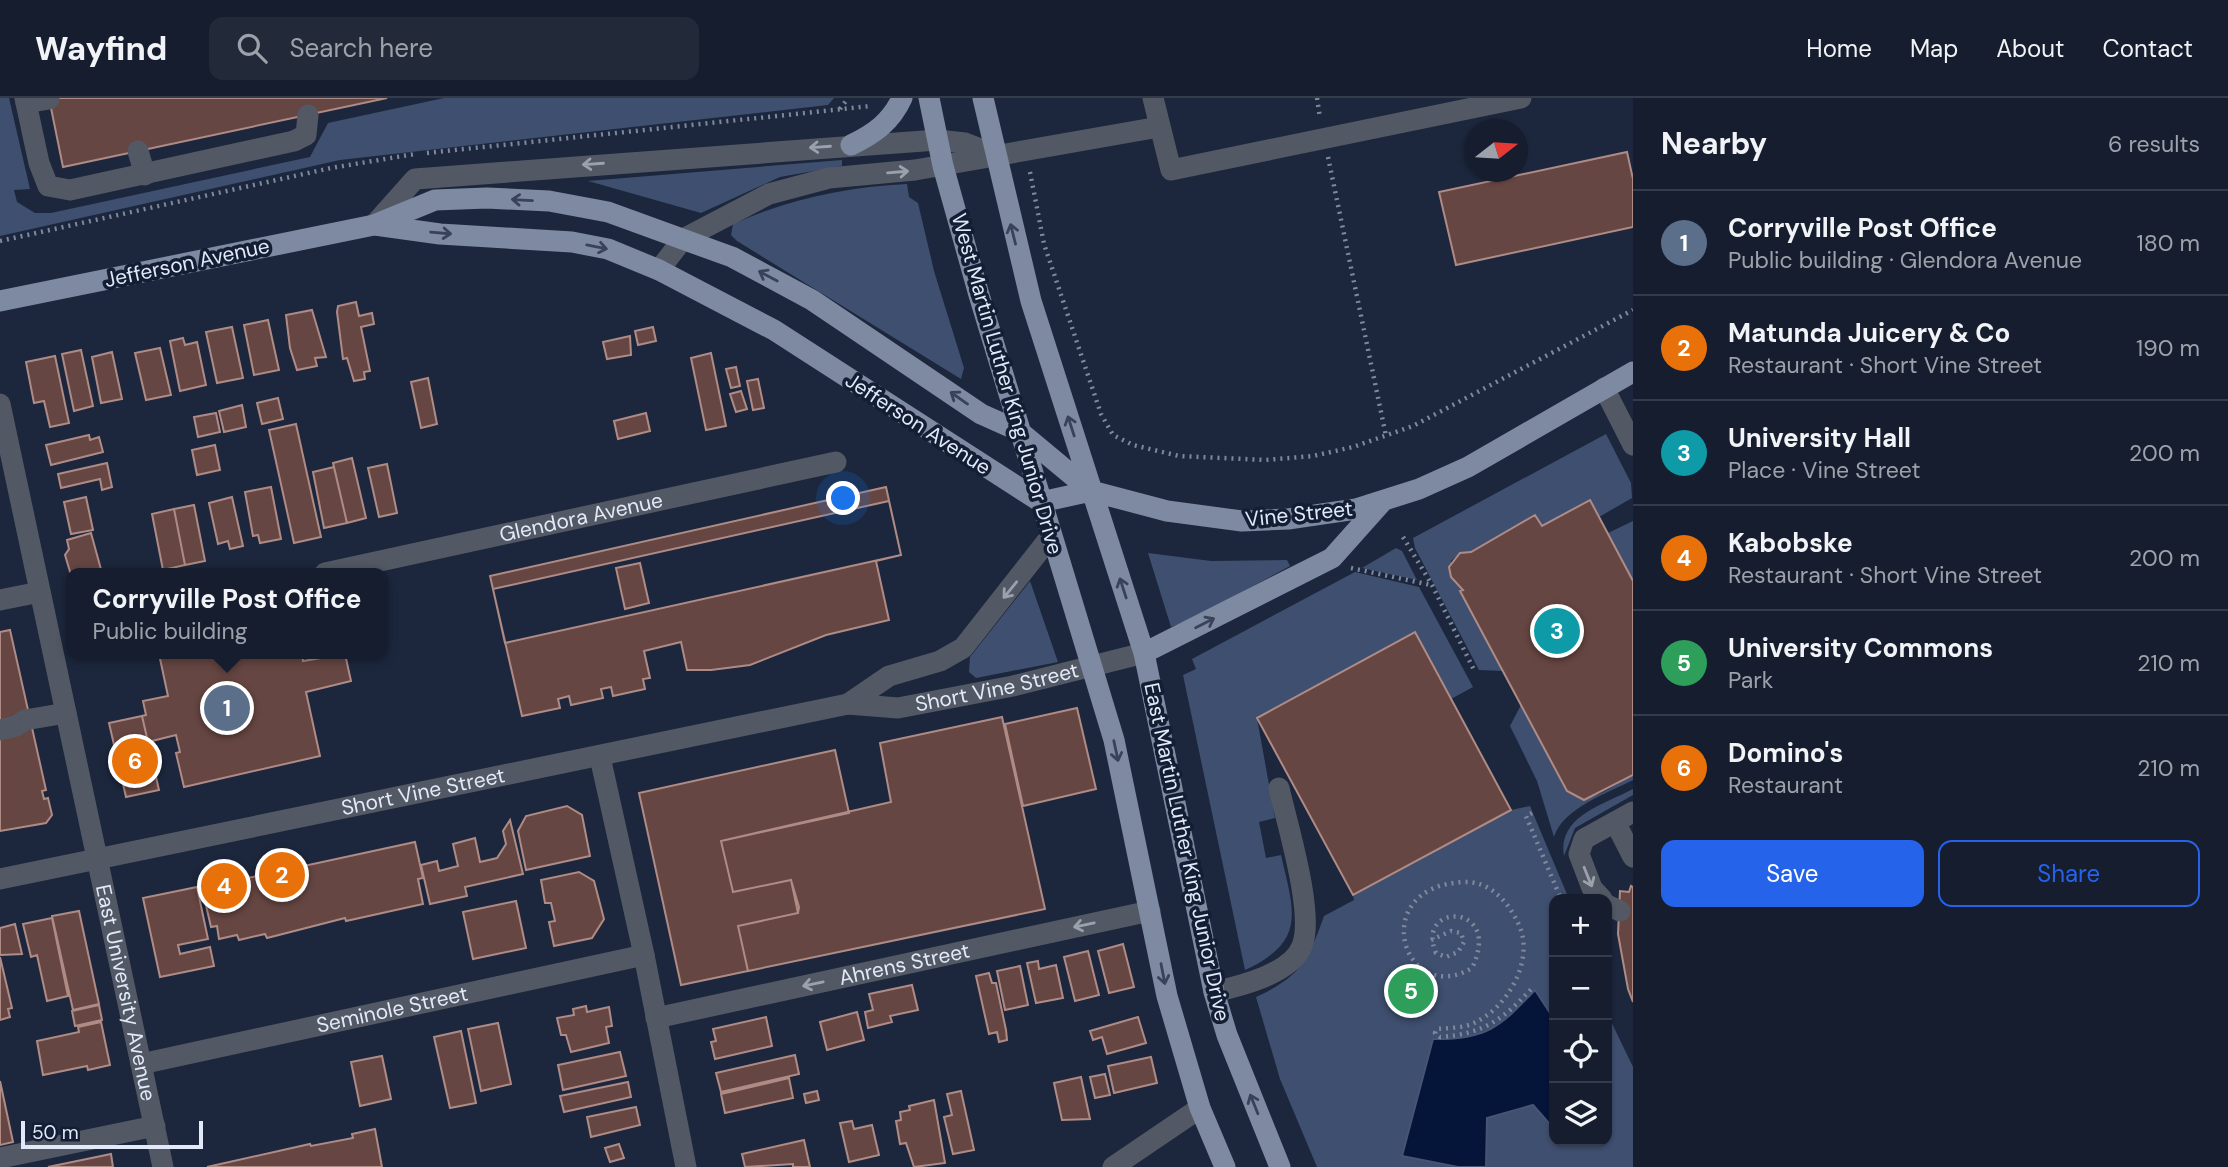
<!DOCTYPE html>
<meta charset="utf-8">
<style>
body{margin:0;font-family:"DM Sans",sans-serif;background:#222a3a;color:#f1f3f6}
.controls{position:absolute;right:21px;bottom:21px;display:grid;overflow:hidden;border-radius:14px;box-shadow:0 2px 5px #0004}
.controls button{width:63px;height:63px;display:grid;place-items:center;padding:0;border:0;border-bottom:2px solid #343b4a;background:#151d2e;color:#f1f3f6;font:35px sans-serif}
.compass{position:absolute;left:1465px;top:21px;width:63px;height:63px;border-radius:50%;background:#151d2e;box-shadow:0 2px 5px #0004;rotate:73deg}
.scale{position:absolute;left:21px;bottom:18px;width:182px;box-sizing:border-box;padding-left:7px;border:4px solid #e2eaf9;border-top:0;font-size:19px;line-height:24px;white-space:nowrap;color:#e2eaf9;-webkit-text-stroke:5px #131d33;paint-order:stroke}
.you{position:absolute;left:844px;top:401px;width:24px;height:24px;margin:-18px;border:5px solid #fff;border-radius:50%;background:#1a73e8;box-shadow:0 0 0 10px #1a73e833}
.badge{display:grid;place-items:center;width:46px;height:46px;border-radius:50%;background:#2563eb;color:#fff;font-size:23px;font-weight:700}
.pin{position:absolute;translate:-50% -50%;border:4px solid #fff;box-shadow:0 2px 7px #0006}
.popup{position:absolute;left:66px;top:470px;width:322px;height:91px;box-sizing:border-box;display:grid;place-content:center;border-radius:14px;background:#151d2e;filter:drop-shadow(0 2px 5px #0005);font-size:23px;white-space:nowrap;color:#9da2aa}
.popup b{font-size:26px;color:#f1f3f6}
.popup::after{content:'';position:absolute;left:50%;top:100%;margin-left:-14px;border:14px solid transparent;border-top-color:#151d2e}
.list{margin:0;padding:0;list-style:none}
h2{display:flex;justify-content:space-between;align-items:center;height:91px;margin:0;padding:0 28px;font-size:30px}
h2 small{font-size:23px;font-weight:400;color:#9da2aa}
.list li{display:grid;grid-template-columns:46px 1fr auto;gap:21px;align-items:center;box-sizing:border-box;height:105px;padding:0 28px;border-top:2px solid #343b4a}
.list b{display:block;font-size:26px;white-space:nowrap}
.list p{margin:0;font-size:23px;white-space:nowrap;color:#9da2aa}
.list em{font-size:23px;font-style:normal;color:#9da2aa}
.actions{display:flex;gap:14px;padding:21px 28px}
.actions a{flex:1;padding:16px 0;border:2px solid #2563eb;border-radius:14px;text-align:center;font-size:24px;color:#2563eb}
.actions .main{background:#2563eb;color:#fff}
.icon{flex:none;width:38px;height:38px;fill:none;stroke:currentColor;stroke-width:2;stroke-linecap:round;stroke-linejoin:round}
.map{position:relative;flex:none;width:1633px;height:1069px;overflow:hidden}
header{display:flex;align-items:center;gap:42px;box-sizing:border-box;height:98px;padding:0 35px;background:#151d2e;border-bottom:2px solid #343b4a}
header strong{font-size:33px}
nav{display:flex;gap:38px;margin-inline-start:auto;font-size:24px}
.search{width:490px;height:63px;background:#222a3a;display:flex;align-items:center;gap:18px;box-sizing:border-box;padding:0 24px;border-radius:14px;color:#9da2aa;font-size:26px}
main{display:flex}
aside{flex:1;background:#151d2e}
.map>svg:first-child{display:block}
</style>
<header>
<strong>Wayfind</strong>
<div class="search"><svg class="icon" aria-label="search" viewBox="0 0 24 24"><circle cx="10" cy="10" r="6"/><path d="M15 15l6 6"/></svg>Search here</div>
<nav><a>Home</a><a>Map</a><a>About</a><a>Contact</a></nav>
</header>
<main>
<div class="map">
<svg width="1633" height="1069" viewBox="0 0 1633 1069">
<rect width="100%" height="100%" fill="#1c273d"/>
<path fill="#3f4f6f" d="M0,0H9L30,91L14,92L17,104L35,115H51L310,59L328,25L444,0H834L828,7L340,62L0,138Z
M842,62V68L780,79L701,115L588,83Z
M907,86L909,99L918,105L934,173L964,270L961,281L737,143L731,137L733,126C789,101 846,89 907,86Z
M1606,336L1631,385L1632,400L1599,419L1590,402L1542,428L1535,417L1471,454L1460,455L1451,463V479L1463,492L1460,494L1503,573L1479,572L1415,450L1413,440Z
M1633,423V483L1608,435Z
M1396,450L1402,453L1417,482L1362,470Z
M1148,455L1211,463L1287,462L1290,468L1196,519L1171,529Z
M1355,474L1419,489L1473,589L1451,601L1415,534L1257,620L1275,720L1259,724L1266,760L1281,757C1294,814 1307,843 1245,872L1183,577L1196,571L1192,561Z
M1030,483L1058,564L976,580L969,574L970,559Z
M1521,607L1567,693C1591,709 1610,689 1633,677V682C1608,695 1563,710 1554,739L1537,683L1510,628Z
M1633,691V697L1575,730L1564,758C1557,718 1605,706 1633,691Z
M1530,708L1569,801H1554V1043H1607V915L1633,969V1069H1317L1280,981L1256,899C1301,878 1308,863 1324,818L1354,802L1353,797L1511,712Z"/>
<path fill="#051439" stroke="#475473" stroke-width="2" d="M1535,892L1554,921V1031L1533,1007L1487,1020L1486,1069H1458L1402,1058L1433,941C1486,942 1500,929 1535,892Z"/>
<path fill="#664642" stroke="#af8b86" stroke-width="2" fill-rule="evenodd" d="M49,0H387L63,69Z
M1627,54L1633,81V129L1456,167L1439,94Z
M356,204L359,218L372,215L374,226L361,229L370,273L364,274L365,281L354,283L347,260L343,261L337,214L338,208Z
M312,212L326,259L315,260L317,268L297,272L290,250L286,217Z
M268,222L279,272L254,277L244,227Z
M232,229L243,280L217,285L206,234Z
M653,229L656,243L638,247L635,233Z
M630,238L631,257L607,261L603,244Z
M183,240L185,247L197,244L206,287L180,293L170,243Z
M160,250L171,297L146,302L135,255Z
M81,252L93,308L74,313L62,256Z
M112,254L122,301L101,305L92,259Z
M711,255L726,328L706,332L691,260Z
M55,258L69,325L50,329L44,303L34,305L26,264Z
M736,269L740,288L731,290L726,271Z
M428,280L437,326L421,330L411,284Z
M758,281L764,310L753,312L747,283Z
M741,293L747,311L736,314L730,296Z
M278,300L283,321L262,326L257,305Z
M242,307L246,329L224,334L219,313Z
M216,315L220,334L198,339L194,319Z
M646,315L650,333L618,341L614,323Z
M296,326L321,439L294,445L269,332Z
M89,337L90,342L99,339L103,354L51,367L46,347Z
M215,347L220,372L197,377L192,352Z
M352,360L366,420L347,425L333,365Z
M107,365L112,389L102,392L100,381L61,390L58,376Z
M387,366L397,415L379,419L368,370Z
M334,369L347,425L324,430L313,374Z
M271,389L281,441L260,445L258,437L253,438L245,394Z
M886,389L901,457L876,463L889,522L826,537L750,567L711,572H687L681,544L644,553L650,580L643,581L645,591L613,598L611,589L601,591L603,600L571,607L569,598L558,601L560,610L522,618L490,478Z
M86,399L93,432L71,436L64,404Z
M232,399L243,448L230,451L228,443L218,446L209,405Z
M1590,402L1633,483V677L1584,702L1567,693L1460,493L1463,492L1451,479L1449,469L1460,455L1471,454L1535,417L1542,428Z
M889,403L901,457L505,545L493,491ZM640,465L649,505L625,511L616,470Z
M194,407L205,463L185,467L174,411Z
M174,411L185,467L163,472L152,416Z
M91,435L102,475L71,477L65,457L69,451L67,442Z
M10,532L46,692L42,693L44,701L48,700L52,717L46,725L0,733V534Z
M1415,534L1511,712L1353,797L1257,620Z
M159,556H302L303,563L345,556L351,583L306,594L320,658L184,689L176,655L180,654L176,637L148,644L142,618L146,617L143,603L168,598Z
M1077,610L1096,691L1023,708L1005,626Z
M142,618L159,692L126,699L109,625Z
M1002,619L1045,811L748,873L738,828L798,815L799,809L791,782L733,794L721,743L891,704L880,645Z
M835,652L849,715L721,743L733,794L791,782L798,815L738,828L748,873L681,887L639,695Z
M567,708L582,717L590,758L526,772L518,733L526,718Z
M510,722L523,776L465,789L467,798L430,806L421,767L437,763L439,773L458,768L453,746L475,740L480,764L497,760L506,746L503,733Z
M415,744L423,780L418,781L423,806L346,823L345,820L267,840L265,836L239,842L237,837L219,841L217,828L211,829L202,790Z
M579,774L594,783L604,821L592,840L554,848L549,824L555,823L551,805H545L541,782Z
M1631,788L1633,789V904L1628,891L1618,836L1620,793L1629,794Z
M197,789L208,841L178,847L180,856L210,849L214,868L160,879L143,800Z
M516,803L526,850L473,861L463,814Z
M79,813L99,906L73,912L52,818Z
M52,820L68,898L47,903L37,857L31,859L23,826Z
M15,826L22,856L0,857V830Z
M1123,846L1134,889L1109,895L1098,853Z
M1088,853L1099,897L1075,903L1064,859Z
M0,859L12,910L8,911L10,919L0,922Z
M1038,863L1039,871L1056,867L1063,900L1036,905L1027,865Z
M1020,868L1028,907L1005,912L997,873Z
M989,875L992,885H996L1006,932L1007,942L999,944L997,934L989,936L976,878Z
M912,887L918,912L890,918L892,924L868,930L865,914L873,912L869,896Z
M99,907L102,922L75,928L72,913Z
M586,908L587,914L609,909L612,928L606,929L609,945L571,954L566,937H561L557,920L574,917L573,911Z
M857,914L864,942L827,952L820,924Z
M766,919L772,948L715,961L711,944L716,943L713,931Z
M1138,919L1146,945L1107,956L1102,939L1093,942L1090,933Z
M101,924L110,967L88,972L87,968L43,977L37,943L79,934L78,929Z
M498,925L511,986L481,993L468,931Z
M461,933L476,1005L450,1010L434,939Z
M620,954L626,978L563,992L558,967Z
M795,957L799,976L721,994L716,975Z
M382,958L391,1001L360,1008L351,964Z
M1151,959L1157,985L1114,995L1108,968Z
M1105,976L1110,997L1095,1000L1090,979Z
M1081,979L1090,1021L1062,1022L1054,985Z
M789,980L793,1000L725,1015L721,996Z
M0,983L13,1044L0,1047Z
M628,984L631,999L564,1014L560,998Z
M817,993L819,1002L806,1005L804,996Z
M961,993L974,1052L953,1056L944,1019L952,1017L947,996Z
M934,1002L945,1065L914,1069L906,1045L900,1046L896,1023L901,1022L900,1014L910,1012L909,1008Z
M636,1009L640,1027L591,1039L587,1019Z
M852,1023L854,1031L872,1027L879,1057L849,1064L840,1025Z
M375,1031L382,1069H207L310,1046L311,1048L353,1040L352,1036Z
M804,1042L810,1069H793V1066L745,1069L742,1056Z
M619,1046L624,1060L610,1064L605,1050Z
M111,1056L113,1069H48Z"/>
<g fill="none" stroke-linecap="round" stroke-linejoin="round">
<path stroke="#7f899b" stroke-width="4.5" stroke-dasharray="2 5" stroke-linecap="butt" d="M1317,0L1320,20
M840,11L848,0
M427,55L871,8
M1328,59L1386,338
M1030,74L1044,146L1101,316L1113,337L1133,347L1179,358L1265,362L1313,358L1353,349L1413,328L1633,212
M0,143L331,70L415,56
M1403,439L1432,487L1475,574
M1351,470L1431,487
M1532,715L1526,718L1561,801
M1431,842L1451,833L1461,835L1464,844L1458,854L1446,859L1436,855C1414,804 1504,804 1472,870C1403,911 1365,788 1464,784C1491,783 1509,805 1519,827C1535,863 1507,910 1474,925C1464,930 1449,930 1437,931L1435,935L1440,939C1484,936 1504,921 1533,889"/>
<g stroke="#535964" stroke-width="21">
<path d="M25,0L39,65L48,88L70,92L294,43L306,37L308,17"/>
<path d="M1153,0L1171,72L1521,0"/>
<path d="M26,5L49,1"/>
<path d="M138,53L145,77"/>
<path d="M374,127L415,81L937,42L965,45L996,57"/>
<path d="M659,172L683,141L769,96L829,80L915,72L1159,29"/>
<path d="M1604,290L1633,347"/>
<path id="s1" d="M0,306L163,1069"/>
<path id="s2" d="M325,475L836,364"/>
<path d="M0,502L40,494"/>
<path d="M848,606L889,578L940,563L963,550L1051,438"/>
<path d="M0,632L16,628L25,622L66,615"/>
<path d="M600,659L644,857L686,1069"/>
<path d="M1615,724L1633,759"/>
<path id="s3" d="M0,781L848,606L898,610L1013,588L1144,555"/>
<path d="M1602,801L1592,790L1579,756L1584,741L1633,714"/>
<path d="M1607,807L1620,813"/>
<path d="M1214,894C1240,888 1291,876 1302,848C1315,816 1287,726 1279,690"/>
<path id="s4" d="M656,920L1150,813"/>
<path id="s5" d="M141,966L644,857"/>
<path d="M0,1060L155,1028"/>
<path d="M1113,1069L1200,1010"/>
</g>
<path stroke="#7e8aa1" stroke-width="21" d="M929,0L943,68L979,197L1114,642L1167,898L1200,1010L1225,1069
M983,0L1031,203L1144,555L1214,894L1227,937L1280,1069
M851,47C874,36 891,24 902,0
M375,127L440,136L572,144L608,151L659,172L774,232L1041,404L1091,393
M0,203L374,127L435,102L487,100L549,103L608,114L732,159L812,202L981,316L1019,333L1091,393L1167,413L1242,423L1288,421L1356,411L1419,391L1468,369L1633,274
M1144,555L1332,460L1382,404"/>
</g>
<defs><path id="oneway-shaft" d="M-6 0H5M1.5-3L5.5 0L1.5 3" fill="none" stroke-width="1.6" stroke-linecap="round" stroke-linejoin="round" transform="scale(1.75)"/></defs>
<g stroke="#9aa2ae">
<use href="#oneway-shaft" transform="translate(820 49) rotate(176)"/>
<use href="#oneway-shaft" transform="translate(593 66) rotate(176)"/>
<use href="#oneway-shaft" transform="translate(898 74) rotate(-5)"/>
<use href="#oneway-shaft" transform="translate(1010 492) rotate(129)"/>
<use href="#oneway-shaft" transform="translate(1588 779) rotate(68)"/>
<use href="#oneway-shaft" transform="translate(1084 827) rotate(168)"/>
<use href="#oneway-shaft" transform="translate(813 886) rotate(168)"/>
</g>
<g stroke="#38435a">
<use href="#oneway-shaft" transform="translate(522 102) rotate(-177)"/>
<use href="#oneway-shaft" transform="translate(441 135) rotate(5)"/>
<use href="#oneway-shaft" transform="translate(1013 136) rotate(-104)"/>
<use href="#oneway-shaft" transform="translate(597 149) rotate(11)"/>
<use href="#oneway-shaft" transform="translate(768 178) rotate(-152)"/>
<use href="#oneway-shaft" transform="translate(959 300) rotate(-145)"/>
<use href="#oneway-shaft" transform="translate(1071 328) rotate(-108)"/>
<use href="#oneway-shaft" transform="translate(1123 490) rotate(-108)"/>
<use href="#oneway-shaft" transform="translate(1205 525) rotate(-27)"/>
<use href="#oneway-shaft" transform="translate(1116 653) rotate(78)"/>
<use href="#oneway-shaft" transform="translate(1163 876) rotate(79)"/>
<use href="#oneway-shaft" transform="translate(1254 1006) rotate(-112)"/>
</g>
<g text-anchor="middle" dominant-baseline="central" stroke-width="7" stroke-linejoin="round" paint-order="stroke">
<g font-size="21" fill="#e2eaf9" stroke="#131d33">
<text transform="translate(187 165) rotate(-12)">Jefferson Avenue</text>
<text transform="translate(1007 286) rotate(74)">West Martin Luther King Junior Drive</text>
<text transform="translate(918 326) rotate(33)">Jefferson Avenue</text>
<text transform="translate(1299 416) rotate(-6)">Vine Street</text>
<text stroke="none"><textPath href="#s2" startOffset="262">Glendora Avenue</textPath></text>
<text stroke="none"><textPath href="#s3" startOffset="1017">Short Vine Street</textPath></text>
<text stroke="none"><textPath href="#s3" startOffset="432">Short Vine Street</textPath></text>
<text transform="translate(1187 754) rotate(78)">East Martin Luther King Junior Drive</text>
<text stroke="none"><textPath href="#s4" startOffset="254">Ahrens Street</textPath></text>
<text stroke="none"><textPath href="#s1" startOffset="602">East University Avenue</textPath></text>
<text stroke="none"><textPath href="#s5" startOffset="257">Seminole Street</textPath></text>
</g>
</g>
</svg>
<div class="controls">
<button>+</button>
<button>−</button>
<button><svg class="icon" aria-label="locate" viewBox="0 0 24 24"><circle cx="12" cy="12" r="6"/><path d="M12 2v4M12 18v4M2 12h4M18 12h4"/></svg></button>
<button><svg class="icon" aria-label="layers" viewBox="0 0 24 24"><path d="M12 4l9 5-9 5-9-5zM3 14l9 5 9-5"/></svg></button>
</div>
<svg class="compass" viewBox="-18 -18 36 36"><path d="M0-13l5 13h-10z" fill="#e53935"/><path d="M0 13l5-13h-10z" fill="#9da2aa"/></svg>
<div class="scale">50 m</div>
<div class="you"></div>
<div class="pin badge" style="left:227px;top:610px;background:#5c6f8a">1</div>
<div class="popup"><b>Corryville Post Office</b>Public building</div>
<div class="pin badge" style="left:282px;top:777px;background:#e8710a">2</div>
<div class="pin badge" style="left:1557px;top:533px;background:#0f9aa8">3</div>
<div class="pin badge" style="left:224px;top:788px;background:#e8710a">4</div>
<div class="pin badge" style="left:1411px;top:893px;background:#2e9e5b">5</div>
<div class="pin badge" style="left:135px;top:663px;background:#e8710a">6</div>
</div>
<aside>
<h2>Nearby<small>6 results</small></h2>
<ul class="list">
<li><span class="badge" style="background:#5c6f8a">1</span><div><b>Corryville Post Office</b><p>Public building · Glendora Avenue</p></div><em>180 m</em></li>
<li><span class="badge" style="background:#e8710a">2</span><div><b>Matunda Juicery &amp; Co</b><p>Restaurant · Short Vine Street</p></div><em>190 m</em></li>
<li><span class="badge" style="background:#0f9aa8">3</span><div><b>University Hall</b><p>Place · Vine Street</p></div><em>200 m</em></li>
<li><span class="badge" style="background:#e8710a">4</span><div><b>Kabobske</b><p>Restaurant · Short Vine Street</p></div><em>200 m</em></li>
<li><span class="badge" style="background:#2e9e5b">5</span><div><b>University Commons</b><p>Park</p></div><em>210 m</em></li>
<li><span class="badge" style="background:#e8710a">6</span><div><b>Domino's</b><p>Restaurant</p></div><em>210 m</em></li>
</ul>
<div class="actions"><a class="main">Save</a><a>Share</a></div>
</aside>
</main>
